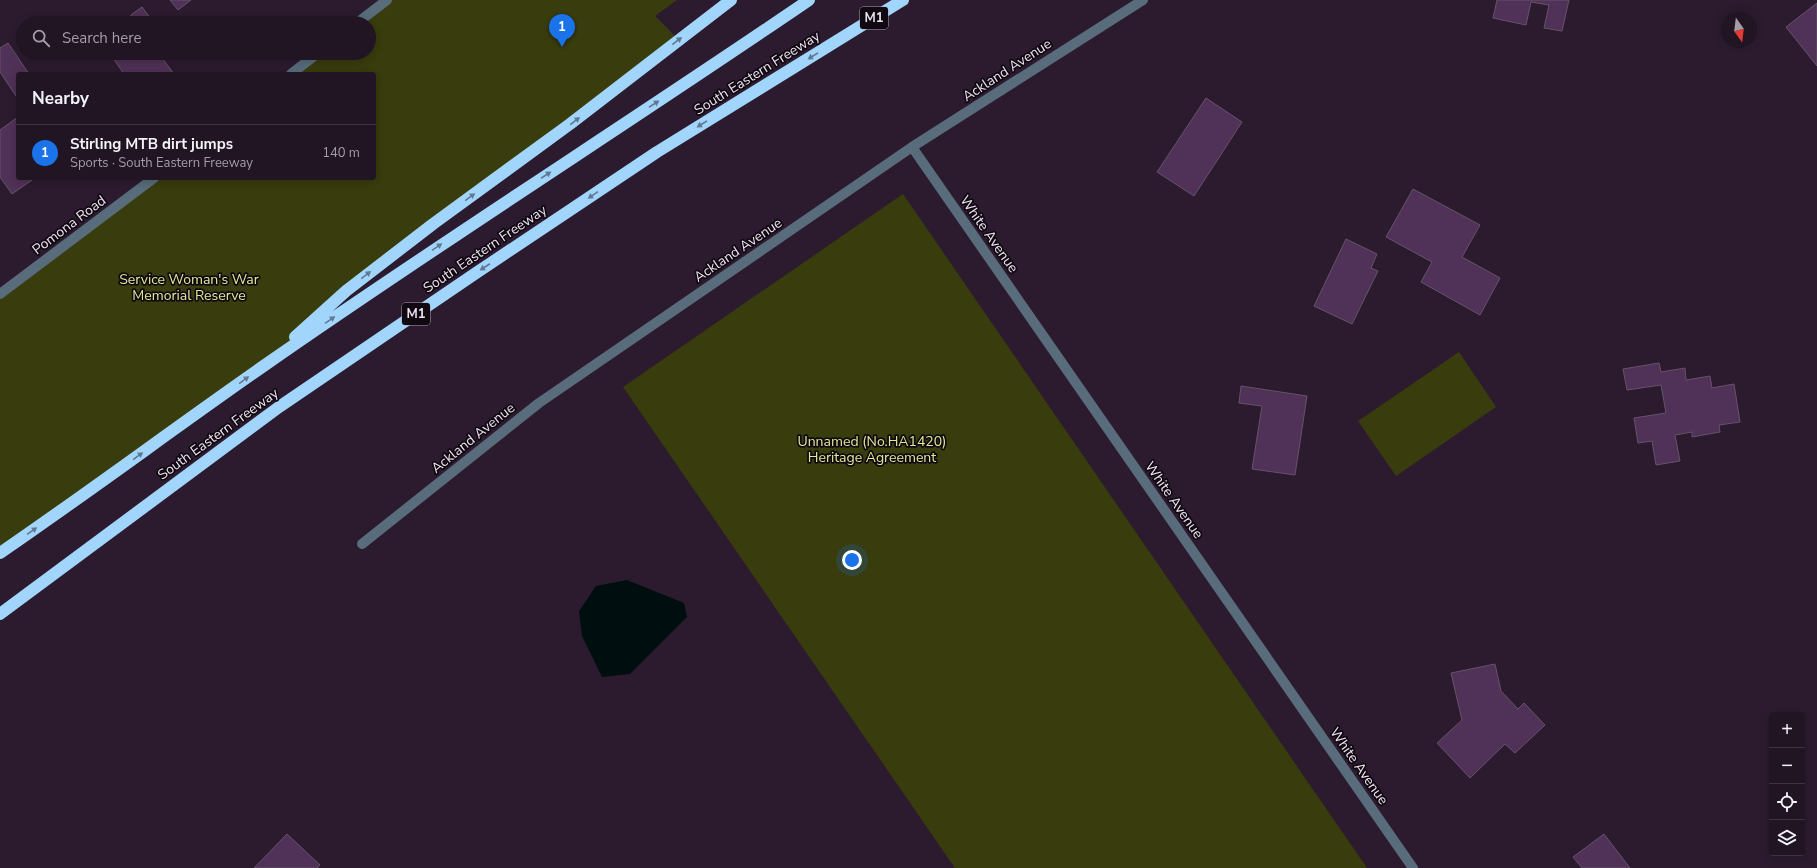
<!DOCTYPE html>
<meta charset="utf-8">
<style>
body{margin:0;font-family:"Nunito Sans",sans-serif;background:#2d2130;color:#f1f3f6}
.controls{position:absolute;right:12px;bottom:12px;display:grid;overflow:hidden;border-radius:4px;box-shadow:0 2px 10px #0003}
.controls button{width:36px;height:36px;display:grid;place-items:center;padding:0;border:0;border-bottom:1px solid #3e3341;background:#211423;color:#f1f3f6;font:20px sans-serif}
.compass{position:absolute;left:1721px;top:12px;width:36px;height:36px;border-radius:50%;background:#211423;box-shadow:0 2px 10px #0003;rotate:166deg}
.you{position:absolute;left:852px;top:560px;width:14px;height:14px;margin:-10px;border:3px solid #fff;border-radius:50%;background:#1a73e8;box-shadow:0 0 0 6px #1a73e833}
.badge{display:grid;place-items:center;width:26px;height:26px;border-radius:50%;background:#1a73e8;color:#fff;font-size:13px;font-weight:700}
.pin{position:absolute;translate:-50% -33px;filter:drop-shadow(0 1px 2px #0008)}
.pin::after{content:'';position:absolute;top:21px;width:14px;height:12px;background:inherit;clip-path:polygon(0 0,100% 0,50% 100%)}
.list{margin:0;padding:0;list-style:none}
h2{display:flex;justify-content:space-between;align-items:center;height:52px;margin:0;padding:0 16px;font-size:17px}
h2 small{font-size:13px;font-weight:400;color:#a29ea6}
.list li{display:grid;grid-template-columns:26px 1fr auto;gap:12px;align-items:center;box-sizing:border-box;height:56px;padding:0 16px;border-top:1px solid #3e3341}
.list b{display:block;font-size:15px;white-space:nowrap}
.list p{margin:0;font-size:13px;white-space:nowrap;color:#a29ea6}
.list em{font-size:13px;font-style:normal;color:#a29ea6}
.icon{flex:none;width:22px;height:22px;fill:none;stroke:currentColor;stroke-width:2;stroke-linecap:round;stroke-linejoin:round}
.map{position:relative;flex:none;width:1817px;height:868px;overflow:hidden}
.search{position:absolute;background:#211423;box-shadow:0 2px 10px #0003;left:16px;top:16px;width:360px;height:44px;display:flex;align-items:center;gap:10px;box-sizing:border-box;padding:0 14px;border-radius:22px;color:#a29ea6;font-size:15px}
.panel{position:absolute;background:#211423;box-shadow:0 2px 10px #0003;left:16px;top:72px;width:360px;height:108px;border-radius:4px}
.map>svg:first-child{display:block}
</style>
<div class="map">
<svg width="1817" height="868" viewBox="0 0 1817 868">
<rect width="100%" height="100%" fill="#2c1b2f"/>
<path fill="#393c0d" d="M387,0H677L655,16L679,40L433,224L263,366L0,553V294L154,178H374V74H291L318,53H369V23H357Z
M903,194L1367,868H955L623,387Z
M1459,352L1496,407L1396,476L1358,421Z"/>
<path fill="#000e0f" d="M627,580L684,603L687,617L630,674L602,677L582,636L579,611L596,586Z"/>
<path fill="#503157" stroke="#66536a" d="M170,0H191L178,10Z
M1497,0H1569L1562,31L1544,28L1549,5L1531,2L1526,25L1493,18Z
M1817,3V66L1786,27Z
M142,7L154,23H130L131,15Z
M8,43L29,74H18V99L0,72V48Z
M114,53H170L162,58L174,74H124L111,55Z
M1206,98L1242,122L1194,196L1157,172Z
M18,117V178H35L12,194L0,177V130Z
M1413,189L1480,225L1462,257L1500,278L1480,315L1421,282L1432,262L1386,237Z
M1346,239L1377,254L1371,268L1378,271L1352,324L1314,306Z
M1659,363L1661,372L1685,368L1686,380L1710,376L1712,388L1734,384L1740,422L1719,425L1720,432L1692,437V432L1675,435L1680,461L1656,465L1652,441L1638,443L1634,418L1666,413L1661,385L1627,390L1623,369Z
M1241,386L1307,396L1295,475L1252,469L1262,406L1239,403Z
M1495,664L1501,691L1518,709L1524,703L1545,725L1515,753L1505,744L1470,778L1437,743L1462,720L1451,673Z
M287,834L320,865L317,868H254Z
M1604,834L1630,868H1582L1573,857Z"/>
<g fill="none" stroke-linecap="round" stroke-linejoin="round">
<path stroke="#586c7b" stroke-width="10" d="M357,23L387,0
M291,74L318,53
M912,147L1413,868
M0,294L154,178
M362,544L539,403L912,147L1143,0"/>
<path stroke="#a1d5fb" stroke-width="12" d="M295,337L346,291L433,224L570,124L731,0
M0,553C89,492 176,427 265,365C444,240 629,123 809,0
M0,614L279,407L476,273L657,152L903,0"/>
</g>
<defs><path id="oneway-solid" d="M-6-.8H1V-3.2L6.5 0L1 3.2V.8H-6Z"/></defs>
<g fill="#607992">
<use href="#oneway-solid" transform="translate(677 41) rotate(-38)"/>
<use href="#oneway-solid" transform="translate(813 56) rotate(148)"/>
<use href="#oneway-solid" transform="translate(654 104) rotate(-33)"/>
<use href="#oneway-solid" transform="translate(575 121) rotate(-38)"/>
<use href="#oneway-solid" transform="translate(702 124) rotate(148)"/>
<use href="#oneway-solid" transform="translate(546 175) rotate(-33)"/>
<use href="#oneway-solid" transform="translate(593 195) rotate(146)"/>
<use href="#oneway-solid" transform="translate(470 197) rotate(-36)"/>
<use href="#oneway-solid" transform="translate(437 247) rotate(-34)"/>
<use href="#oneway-solid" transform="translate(485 267) rotate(147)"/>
<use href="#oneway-solid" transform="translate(366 275) rotate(-37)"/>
<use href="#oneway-solid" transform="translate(330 320) rotate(-34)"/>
<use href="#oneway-solid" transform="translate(244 380) rotate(-36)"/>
<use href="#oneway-solid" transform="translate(138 456) rotate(-36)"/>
<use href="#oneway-solid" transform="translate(32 531) rotate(-34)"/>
</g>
<g text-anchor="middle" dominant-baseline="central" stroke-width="3.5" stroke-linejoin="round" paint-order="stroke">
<g fill="#100912" stroke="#aba1ad" stroke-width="1">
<rect x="860" y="7" width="28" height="22" rx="3"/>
<rect x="402" y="303" width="28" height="22" rx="3"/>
</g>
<g font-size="13" font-weight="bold" fill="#ede2ef">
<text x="874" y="18">M1</text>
<text x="416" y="314">M1</text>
</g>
<g font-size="14" fill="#ede2ef" stroke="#100912">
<text transform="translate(1007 70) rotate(-33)">Ackland Avenue</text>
<text transform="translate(757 73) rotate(-32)">South Eastern Freeway</text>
<text transform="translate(69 225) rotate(-37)">Pomona Road</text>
<text transform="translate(989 234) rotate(55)">White Avenue</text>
<text transform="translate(485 249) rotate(-34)">South Eastern Freeway</text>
<text transform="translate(738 250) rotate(-34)">Ackland Avenue</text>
<text transform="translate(218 434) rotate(-36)">South Eastern Freeway</text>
<text transform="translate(473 438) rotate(-39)">Ackland Avenue</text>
<text transform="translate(1174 500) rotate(55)">White Avenue</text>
<text transform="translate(1359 766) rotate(55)">White Avenue</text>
</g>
<g font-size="14" fill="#e0e996" stroke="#100912">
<text x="189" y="279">Service Woman's War<tspan x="189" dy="16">Memorial Reserve</tspan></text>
<text x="872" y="441">Unnamed (No.HA1420)<tspan x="872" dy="16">Heritage Agreement</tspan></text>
</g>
</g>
</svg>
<div class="controls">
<button>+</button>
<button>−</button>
<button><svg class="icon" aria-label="locate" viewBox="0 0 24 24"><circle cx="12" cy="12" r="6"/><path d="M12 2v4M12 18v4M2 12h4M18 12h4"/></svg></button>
<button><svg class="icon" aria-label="layers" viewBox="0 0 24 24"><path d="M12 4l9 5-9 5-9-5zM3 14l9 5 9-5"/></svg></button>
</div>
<svg class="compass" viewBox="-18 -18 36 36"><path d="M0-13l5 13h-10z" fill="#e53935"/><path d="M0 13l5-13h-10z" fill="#a29ea6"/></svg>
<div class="you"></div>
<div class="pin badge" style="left:562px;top:47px">1</div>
<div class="search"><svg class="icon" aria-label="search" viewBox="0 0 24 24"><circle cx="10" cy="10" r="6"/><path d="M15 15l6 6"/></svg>Search here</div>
<section class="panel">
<h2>Nearby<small></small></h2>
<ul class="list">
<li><span class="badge">1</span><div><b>Stirling MTB dirt jumps</b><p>Sports · South Eastern Freeway</p></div><em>140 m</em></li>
</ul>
</section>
</div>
